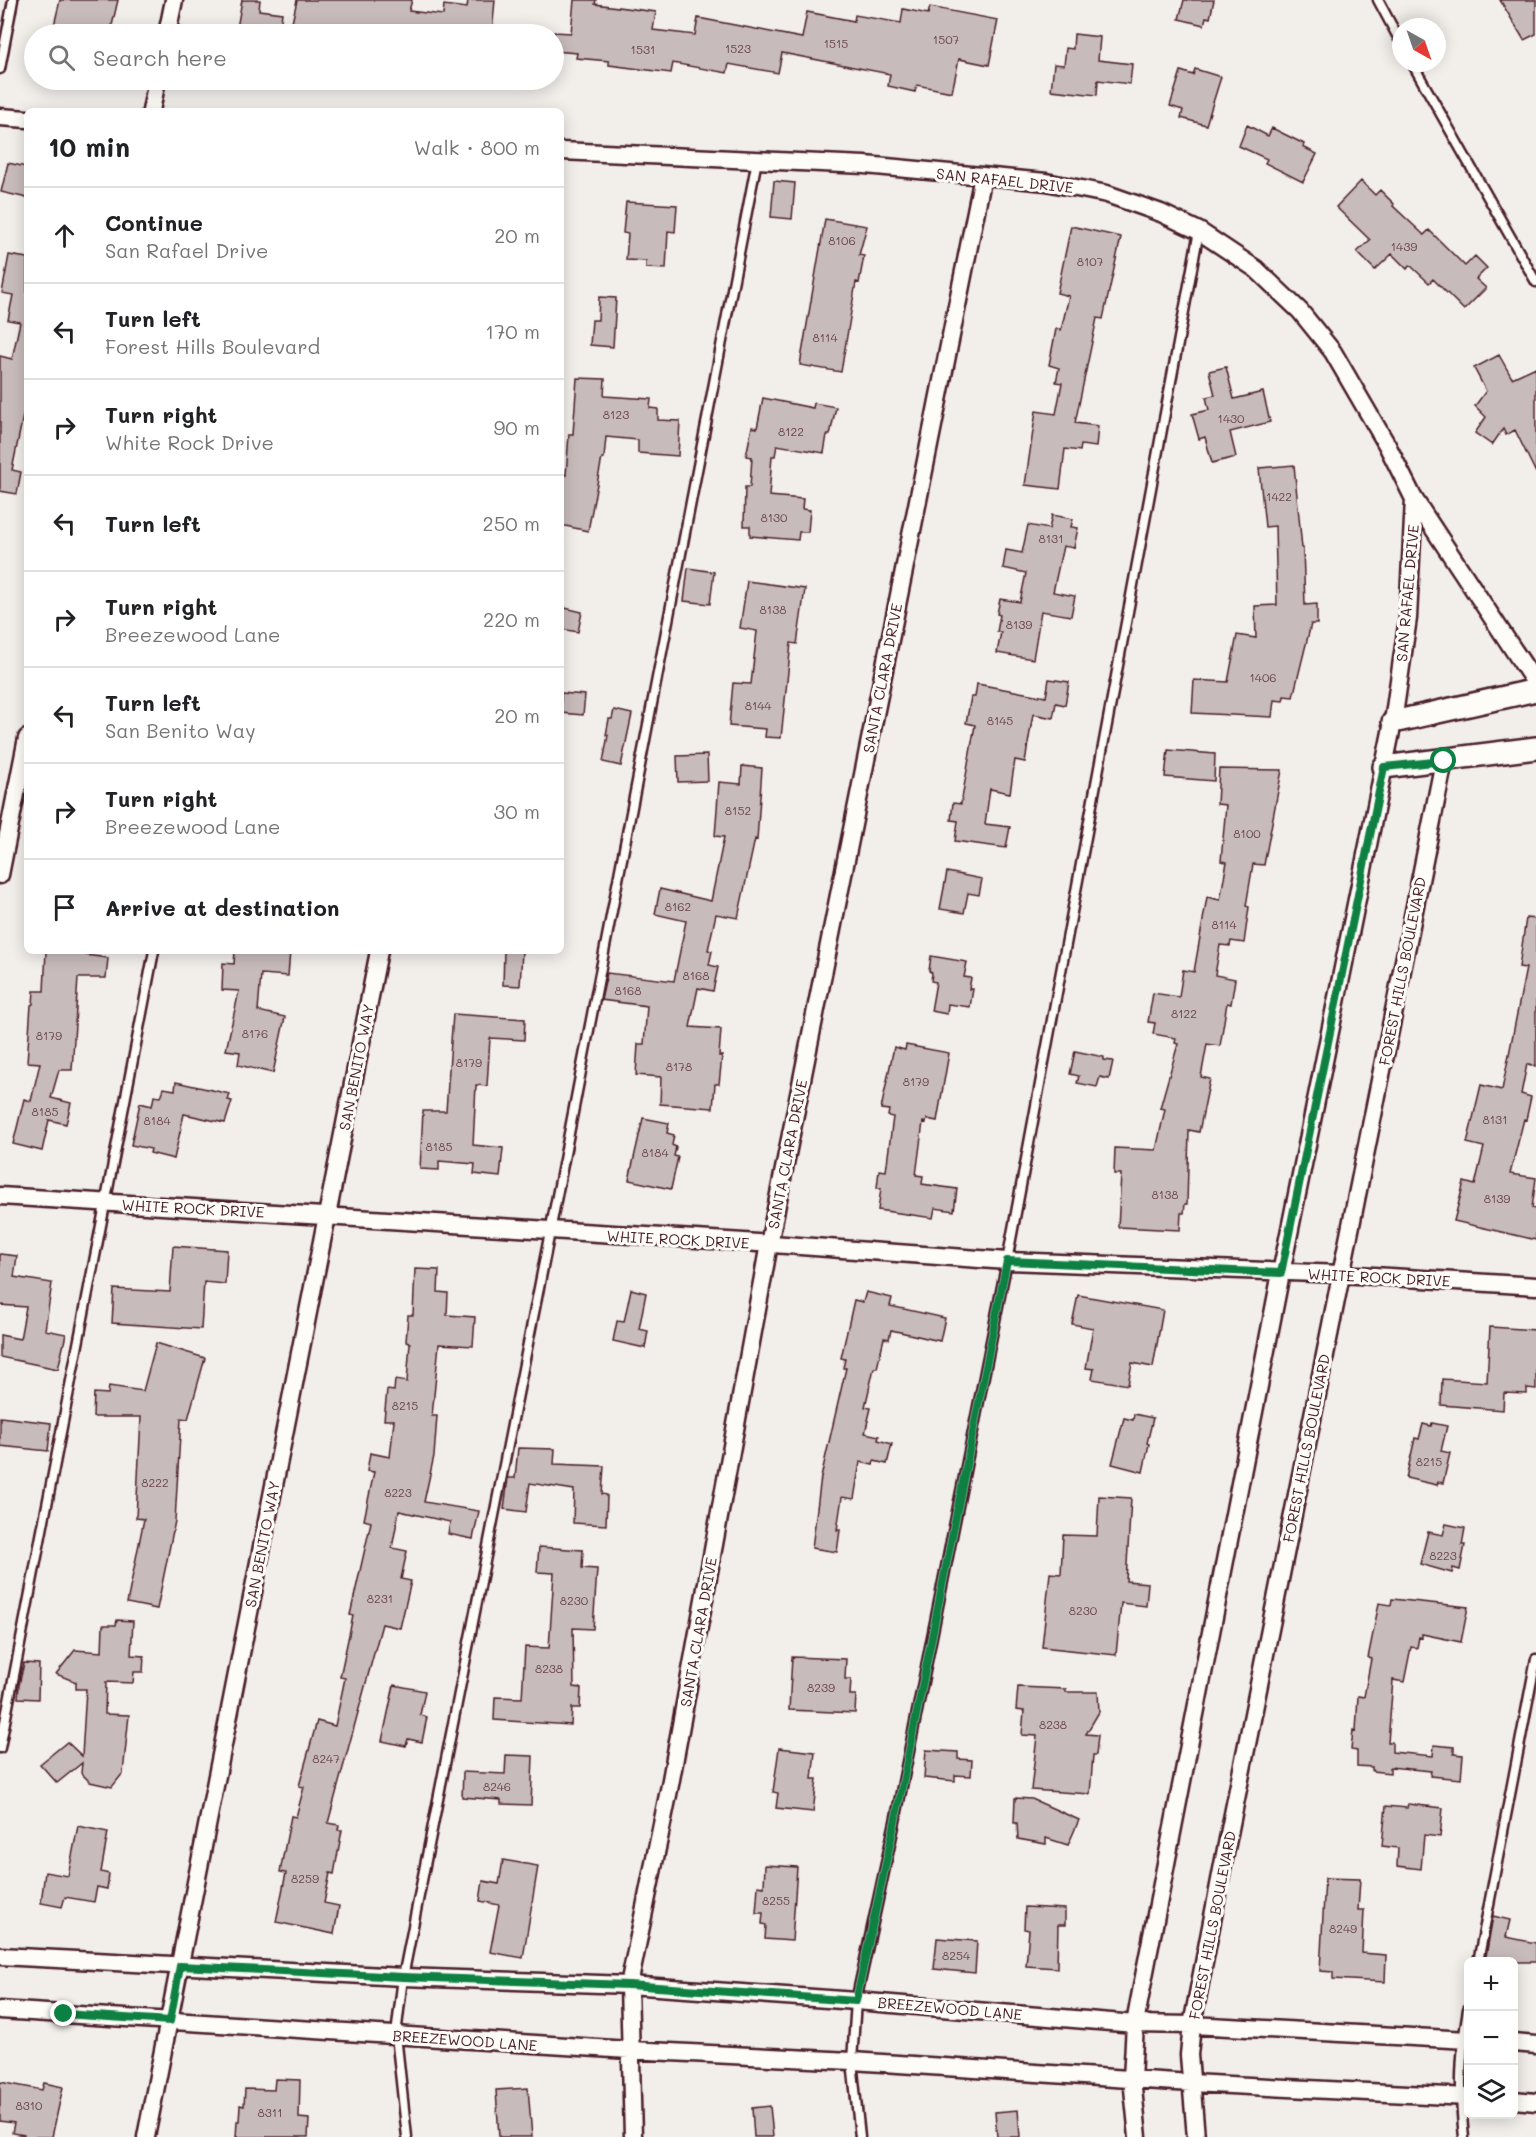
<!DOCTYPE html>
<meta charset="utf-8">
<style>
body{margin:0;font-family:Mali,sans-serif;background:#f6f6f6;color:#202124}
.controls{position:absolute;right:18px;bottom:18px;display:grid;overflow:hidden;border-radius:9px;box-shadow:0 3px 15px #0003}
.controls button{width:54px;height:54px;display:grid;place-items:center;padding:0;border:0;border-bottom:2px solid #e0e0e0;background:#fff;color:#202124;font:30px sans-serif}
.compass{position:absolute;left:1392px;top:18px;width:54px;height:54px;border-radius:50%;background:#fff;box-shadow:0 3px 15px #0003;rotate:140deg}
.stop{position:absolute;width:18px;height:18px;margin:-14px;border:4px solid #0b8043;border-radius:50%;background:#fff}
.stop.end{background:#0b8043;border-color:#fff;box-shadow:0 2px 6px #0008}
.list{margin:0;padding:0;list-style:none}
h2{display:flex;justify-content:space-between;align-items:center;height:78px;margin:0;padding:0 24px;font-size:26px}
h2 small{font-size:20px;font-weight:400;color:#757577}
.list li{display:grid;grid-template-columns:39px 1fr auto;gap:18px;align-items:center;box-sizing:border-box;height:96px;padding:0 24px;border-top:2px solid #e0e0e0}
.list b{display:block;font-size:22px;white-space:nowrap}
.list p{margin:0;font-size:20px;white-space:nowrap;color:#757577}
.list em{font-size:20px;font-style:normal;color:#757577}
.icon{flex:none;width:33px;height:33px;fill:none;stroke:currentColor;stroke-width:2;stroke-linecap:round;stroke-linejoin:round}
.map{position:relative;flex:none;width:1536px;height:2137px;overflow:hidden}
.search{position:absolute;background:#fff;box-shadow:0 3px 15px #0003;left:24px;top:24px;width:540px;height:66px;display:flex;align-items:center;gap:15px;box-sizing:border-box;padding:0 21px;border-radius:33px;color:#757577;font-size:22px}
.panel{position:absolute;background:#fff;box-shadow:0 3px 15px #0003;left:24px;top:108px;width:540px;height:846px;border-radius:9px}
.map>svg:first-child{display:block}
</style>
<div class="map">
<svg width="1536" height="2137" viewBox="0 0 1536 2137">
<rect width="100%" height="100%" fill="#f2efeb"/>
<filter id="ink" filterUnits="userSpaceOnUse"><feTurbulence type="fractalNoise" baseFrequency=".0167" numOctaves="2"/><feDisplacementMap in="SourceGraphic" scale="12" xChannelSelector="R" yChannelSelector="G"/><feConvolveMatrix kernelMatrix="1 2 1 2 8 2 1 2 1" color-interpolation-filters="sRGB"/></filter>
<g filter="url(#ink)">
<path fill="#c8bbbb" stroke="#4a1f2b" stroke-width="1.5" d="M60,0H118L110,34H52Z
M242,0H260L259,10L282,13L279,34H236Z
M297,0H412L409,11L443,15L444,5L467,8L468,0H495L492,34H329V30L292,23Z
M574,0H596L595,4L656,12L653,30L695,35L698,18L802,38L807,12L854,21L855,15L901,23L903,9L928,14L930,7L998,20L989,65L959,59L952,92L917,85L915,92L888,86L890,74L782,53L778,73L729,64L727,73L673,63L671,73L609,65V61L576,58L577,53L554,51V32L571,33Z
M1184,0H1214L1210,18L1206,17L1204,25L1179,19Z
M1500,0H1536V34L1524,40Z
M1074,34L1100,37L1098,60L1132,64L1130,84L1098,80L1097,95L1051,90L1054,64L1064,65L1066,48L1073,49Z
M1195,69L1221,77L1206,125L1181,118L1183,110L1170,106L1181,71L1193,75Z
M1247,125L1268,136L1272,128L1304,144L1303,147L1317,154L1303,182L1265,163L1267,159L1239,146Z
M8,163L27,167V198L1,192Z
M774,181L795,183L792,219L771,217Z
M1361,181L1375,195L1380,190L1394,204L1393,206L1424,235L1429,230L1465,266L1475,256L1487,268L1476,279L1486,288L1464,310L1433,279L1429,283L1410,265L1407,269L1392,254L1375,270L1357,252L1370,240L1336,207Z
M626,202L677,205L675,232L668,231L666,269L646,268V261L626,260L628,234L623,233Z
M825,219L867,226L859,255L864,256L859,283L856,282L841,372L800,365Z
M1071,226L1121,237L1103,319L1097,318L1075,423L1098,426L1096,447L1081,445L1080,451L1065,449L1060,489L1025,485L1036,411L1056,414L1062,383L1056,382L1059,368L1049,365L1056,329L1061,330L1069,296L1057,293Z
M9,255L27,258V411H24L12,470L21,472L17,494L0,491V356L12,359L20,322L8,320L13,295L2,293Z
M599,297L616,298L613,347L590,345L592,320H598Z
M1499,355L1512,378L1536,367V473L1515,430L1506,435L1503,429L1492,445L1475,433L1486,417L1475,406L1486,391L1474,368Z
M1226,367L1234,399L1263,392L1270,422L1230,432L1236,457L1212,463L1205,437L1199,439L1192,414L1209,410L1206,397L1215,395L1209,371Z
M577,378L605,379L604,396L651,399L650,408L658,409V420L680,421L678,456L638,453V440L606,437L604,458H602L588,531L561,525V474L566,475L569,434H573Z
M763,398L813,408L814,403L836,407L830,435H827L824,453L777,445L775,456H772L769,496L803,499L802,509L810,510L808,532H799L798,540L750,536V526H744L745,487H750L752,457L746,456L752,427L757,428Z
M1294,465L1302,548H1303L1305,605L1317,604V624H1311L1293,697L1284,696L1283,701L1274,700L1272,717L1192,713L1194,680L1228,682L1237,635L1256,638L1255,606L1277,605L1275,526L1265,527L1259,468Z
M1052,515L1073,519L1071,527L1078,528L1074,548L1063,546L1053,592L1075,596L1071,616L1041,611L1033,659L997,653L1001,632H997L1000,615L997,614L1000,599L1020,602L1026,573L1003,568L1006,550L1022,553L1028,525L1049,529Z
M688,568L714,572L710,604L684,601Z
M747,581L805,589L797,644L791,643L781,738L765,737L766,729L729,726L733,683L751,684L757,631L740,628Z
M561,607L582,612L578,632L561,629Z
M1049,679L1069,682L1065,705L1056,703L1053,718L1033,714L1025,762L1015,760L1010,793L990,789L985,824L1010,827L1006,848L955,841L958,821L951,820L953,803L961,804L975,725L966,723L971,697H975L977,684L1046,697Z
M561,693L585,695L583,715L561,713Z
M614,710L632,714L621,766L603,762L608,735H606L609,719H612Z
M1168,750L1215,754L1214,781L1165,777Z
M707,755L708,781L678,782L677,756Z
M742,766L762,768L757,840L755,839L738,918L716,914L708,950L712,951L709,965L718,967L713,991L698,988L690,1027L721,1029L719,1056H722L719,1084H715L713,1108L660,1104L661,1077L636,1075L638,1044H644L647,1006L601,1000L607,973L674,981L686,921L655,914L660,889L711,901L724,837L715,836L719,782L741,784Z
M1219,769L1282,770L1264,865L1253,864L1246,906L1249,907L1244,943L1231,941L1230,946L1220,945L1215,975L1235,979L1231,1004L1227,1003L1220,1046L1207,1044L1201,1077L1210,1079L1199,1132L1189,1130L1187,1204H1185L1184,1213H1181L1180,1230L1118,1227L1121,1174H1114L1115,1148L1156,1150L1165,1109L1160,1108L1178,1044L1175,1043L1176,1038L1153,1034L1155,1023L1148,1022L1153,993L1179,997L1183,970L1194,972L1207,897L1220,900L1227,862L1221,861L1226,805L1217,804Z
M947,872L982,879L979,895L968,893L964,913L940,909Z
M1526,918L1536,919V1066L1527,1064L1521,1094L1531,1097L1526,1120L1524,1119L1510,1174L1536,1178L1532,1208L1536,1209V1240L1454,1221L1464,1182L1475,1185L1484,1147L1467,1143L1481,1085L1502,1090L1526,968L1519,967Z
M46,951H86V955L108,958L106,978H78L72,1070H59L51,1098L71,1103L66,1124L49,1120L42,1151L13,1144L24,1099L31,1101L40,1063L27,1062L31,1005L33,1004L34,991H44Z
M235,951H290L288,976L261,974L258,1011L285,1017L273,1073L238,1065L240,1052L226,1050L239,991L222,990L223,963L234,964Z
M504,951H522L520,986L503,985Z
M931,956L967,962L964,977L971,978L969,989H973L970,1007L948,1004L947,1014L931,1011L936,982L931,981L932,973L929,971Z
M453,1014L525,1019L524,1040L490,1038L487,1086L476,1085L473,1145L503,1148L500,1177L474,1174L475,1164L439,1161V1170L420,1169L423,1111H446Z
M906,1045L949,1053L937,1121L927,1119L926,1123L923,1122L916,1175L923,1176L922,1184L957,1189L954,1211L935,1208L933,1218L878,1210L881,1188H877L879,1170L886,1171L893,1117L888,1116L889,1110L881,1109L894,1047L905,1050Z
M1075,1051L1104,1057V1060L1113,1061L1109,1079L1100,1077L1097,1087L1077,1083L1079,1076L1070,1074Z
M176,1082L230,1094L228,1100L232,1101L225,1123L184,1114L174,1159L150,1153L151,1149L131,1145L140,1103L152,1106L154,1096L161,1097L164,1088L175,1090Z
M643,1118L669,1123L667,1133L674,1135L672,1145L676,1147L674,1156L678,1157L671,1189L629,1180Z
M173,1246L227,1250L225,1284L204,1282L201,1329L112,1323L114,1289L170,1292Z
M0,1254L17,1256L14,1277L52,1283L45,1330L66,1334L58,1369L0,1357V1335L20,1339L26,1307L0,1305Z
M415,1269L439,1270L438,1292L448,1293L447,1315L475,1317L473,1346L439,1344L432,1416H437L434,1456L424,1502L479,1511L473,1539L448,1534L450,1522L399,1511L392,1548L407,1551L401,1579L411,1581L400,1628L382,1624L328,1823L339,1825L338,1830H342L334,1874L330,1873L324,1903L339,1906L334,1934L276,1922L286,1873L280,1872L291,1816L296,1817L304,1787L299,1786L317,1721L335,1726L345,1678L340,1677L353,1616L350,1615L371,1522L364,1520L374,1472L367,1471L370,1453L390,1457L394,1420H384L387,1390L394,1391L395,1380L407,1382L410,1343L406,1342L408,1315H413Z
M631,1289L646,1293L639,1329L648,1331L645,1348L613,1341L617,1321L624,1322Z
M866,1292L892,1298L890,1306L945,1318L940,1341L891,1330L889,1339L884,1338L877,1368H874L865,1407L871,1408L865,1433L879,1436L878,1440L892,1444L887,1464L874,1461L873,1465L860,1462L854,1499L842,1497L837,1530H840L837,1552L812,1548L821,1477L846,1368H843L845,1359L841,1358L854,1300L863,1302Z
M1078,1295L1163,1310L1153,1367L1132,1363L1128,1385L1092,1379L1094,1369L1086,1368L1093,1328L1072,1324Z
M1490,1327L1536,1330V1389L1527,1388V1394L1504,1393L1503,1410L1441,1405L1442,1379L1487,1382Z
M156,1343L205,1358L188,1419L181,1418L175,1521L157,1609L127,1603L144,1519L136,1518L141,1417H93L94,1393L108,1394L109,1386L143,1391Z
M1134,1414L1153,1418L1147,1443L1149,1444L1143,1472L1112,1464L1124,1418L1133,1420Z
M0,1417L51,1423L48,1451L0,1446Z
M1432,1423L1447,1426L1441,1451L1450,1453L1443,1483L1438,1482L1437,1485L1406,1478L1415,1438L1419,1439L1423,1424L1431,1426Z
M518,1448L555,1449L554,1464L604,1466L602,1494L607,1495L606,1525L573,1523L574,1490L530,1483L526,1512L504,1509L508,1478H515Z
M1099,1496L1131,1498L1126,1581L1148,1583L1146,1606L1121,1603L1116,1655L1042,1647L1050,1573L1061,1574L1063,1535L1097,1536Z
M1446,1524L1465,1528L1462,1545H1465L1460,1570L1453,1568L1452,1573L1420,1564L1428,1532L1443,1535Z
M539,1547L583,1550L582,1568L597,1569L593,1629L573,1628L574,1687L581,1688L580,1708H572L571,1725L494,1720L495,1697L522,1698L525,1647L549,1648L554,1573L537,1572Z
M1392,1599L1468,1607L1461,1642L1422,1634V1638L1419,1637L1417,1648L1411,1647L1404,1682L1393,1680L1388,1742H1392V1752L1433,1756L1434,1745L1454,1747V1754L1463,1755L1461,1779L1430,1776L1431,1771L1390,1767V1773L1372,1771V1767L1357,1766V1751L1351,1750L1353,1730L1356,1731L1358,1696L1364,1697L1371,1659L1368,1658L1379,1603L1391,1605Z
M117,1620L133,1621L131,1655L144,1656L143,1672H134L133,1683L106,1682L105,1714L129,1715L123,1773L112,1787L90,1782L81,1773L82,1763L57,1783L40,1764L67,1742L82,1756L86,1689H76V1682L56,1674L75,1650L102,1652L103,1625H116Z
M792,1657L846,1659L845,1679H851L850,1695H856L855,1713L789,1710Z
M24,1663L39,1664L38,1699L18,1698L19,1685Z
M394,1685L425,1691L420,1715L427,1717L422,1742L408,1739L406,1746L382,1741Z
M1018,1687L1066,1689V1692H1098L1099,1712L1086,1734L1098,1735L1096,1755H1093L1090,1794L1031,1790L1037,1736L1022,1735L1024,1711L1016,1710Z
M779,1748L815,1752L812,1779H817L813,1812L776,1808L778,1793L773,1792Z
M926,1750L958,1752V1759L972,1760L971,1776L955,1775V1781L924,1778Z
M506,1755L533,1756L531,1805L501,1804V1800L462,1797L463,1772L505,1774Z
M1015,1798L1032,1799L1079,1820L1068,1845L1046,1838V1844L1018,1839L1017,1823H1014Z
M1408,1804L1443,1808L1440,1837L1424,1835L1421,1869L1397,1866L1398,1848L1382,1846L1386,1806L1407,1808Z
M78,1826L108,1832L101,1872L109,1874L107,1889L97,1887L94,1902L65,1897L62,1907L41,1903L45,1872L68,1876Z
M503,1860L538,1866L523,1958L490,1952L499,1905L480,1901L483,1881L499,1884Z
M765,1865L797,1867L792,1941L765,1939L766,1925L762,1924L763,1913H756L758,1886L764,1887Z
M1325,1878L1360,1879L1358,1910H1364L1362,1953L1386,1955L1385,1982L1333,1979V1972L1320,1971Z
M1025,1907L1065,1909V1925H1058L1057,1968L1026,1966L1029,1930L1024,1929Z
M1493,1916L1510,1920L1506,1937L1536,1943V1962H1485Z
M937,1938L977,1941L975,1973L934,1969Z
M275,2079L300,2080L299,2118L309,2119L308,2137H236L237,2121H239L240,2105L244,2106L245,2089L274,2090Z
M0,2082L42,2090L44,2083L63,2087L52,2137H24V2135L12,2133L14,2123L0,2121Z
M528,2088L532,2137H499L496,2090Z
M770,2106L773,2137H754L752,2108Z
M1018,2110L1020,2137H997L995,2112Z"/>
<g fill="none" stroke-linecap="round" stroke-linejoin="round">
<defs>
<path id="service" d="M1378,0L1401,43
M1412,63L1536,282
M0,69L13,0
M0,1748L154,951
M1478,1962L1536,1659
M407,2137L396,2035L403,1977L550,1232L757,160
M860,2137L852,2061L856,2001L896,1817L1007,1261L1199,231
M1464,2137C1459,2091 1460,2055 1468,2009"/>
<path id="minor" d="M167,34L174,0
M151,111L157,80
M0,117L27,119
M561,151L865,165L1046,182L1107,194L1161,213L1199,231L1256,269L1300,311L1333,352L1387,445L1414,499L1536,684
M0,875L27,738
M0,1196L744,1242L1007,1261L1341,1274L1536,1286
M0,1956L403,1977L629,1985L856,2001L1135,2024L1192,2025L1468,2040
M0,2010L629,2050L852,2061L1191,2083L1468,2097
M1514,2043L1536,2045
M1514,2100L1536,2102
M146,2137L379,951
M633,2137L629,1985L670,1785L769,1244L983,176
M1138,2137L1132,2079L1135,2024L1139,2002L1281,1273L1393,722L1408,618L1414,499
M1196,2137L1189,2055L1192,2025L1226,1849L1444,761"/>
<path id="tertiary" d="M1393,722L1536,690
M1384,767L1536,748"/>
</defs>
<use href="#service" stroke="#4a1f2b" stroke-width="13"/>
<use href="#minor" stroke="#4a1f2b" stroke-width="21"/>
<use href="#tertiary" stroke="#4a1f2b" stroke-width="26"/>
<use href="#service" stroke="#fdfcf7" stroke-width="8"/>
<use href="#minor" stroke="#fdfcf7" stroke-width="16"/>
<use href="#tertiary" stroke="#fdfcf7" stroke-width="21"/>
</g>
</g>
<g fill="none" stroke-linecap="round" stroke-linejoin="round" filter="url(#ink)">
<path stroke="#0b8043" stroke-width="8" d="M64,2014L170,2021L180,1966L403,1977L629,1985L856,2001L896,1817L1007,1261L1281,1273L1384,767L1444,761"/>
</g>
<g text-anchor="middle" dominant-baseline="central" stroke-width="6" stroke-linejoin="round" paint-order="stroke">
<g font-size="12" fill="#6a464f">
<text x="946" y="39">1507</text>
<text x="836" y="43">1515</text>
<text x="738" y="48">1523</text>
<text x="643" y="49">1531</text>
<text x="842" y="240">8106</text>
<text x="1404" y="246">1439</text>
<text x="1090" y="261">8107</text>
<text x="825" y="337">8114</text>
<text x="616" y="414">8123</text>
<text x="1231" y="418">1430</text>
<text x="791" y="431">8122</text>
<text x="1279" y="496">1422</text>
<text x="774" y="517">8130</text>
<text x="1051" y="538">8131</text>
<text x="773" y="609">8138</text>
<text x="1019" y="624">8139</text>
<text x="1263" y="677">1406</text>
<text x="758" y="705">8144</text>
<text x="1000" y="720">8145</text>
<text x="738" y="810">8152</text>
<text x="1247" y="833">8100</text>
<text x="678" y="906">8162</text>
<text x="1224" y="924">8114</text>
<text x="696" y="975">8168</text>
<text x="628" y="990">8168</text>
<text x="1184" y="1013">8122</text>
<text x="255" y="1033">8176</text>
<text x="49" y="1035">8179</text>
<text x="469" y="1062">8179</text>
<text x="679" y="1066">8178</text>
<text x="916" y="1081">8179</text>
<text x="45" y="1111">8185</text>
<text x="1495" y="1119">8131</text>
<text x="157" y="1120">8184</text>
<text x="439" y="1146">8185</text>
<text x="655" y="1152">8184</text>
<text x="1165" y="1194">8138</text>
<text x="1497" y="1198">8139</text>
<text x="405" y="1405">8215</text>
<text x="1429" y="1461">8215</text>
<text x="155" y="1482">8222</text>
<text x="398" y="1492">8223</text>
<text x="1443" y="1555">8223</text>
<text x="380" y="1598">8231</text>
<text x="574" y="1600">8230</text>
<text x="1083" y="1610">8230</text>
<text x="549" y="1668">8238</text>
<text x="821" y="1687">8239</text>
<text x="1053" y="1724">8238</text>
<text x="326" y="1758">8247</text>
<text x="497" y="1786">8246</text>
<text x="305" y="1878">8259</text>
<text x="776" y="1900">8255</text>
<text x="1343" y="1928">8249</text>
<text x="956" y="1955">8254</text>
<text x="29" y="2105">8310</text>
<text x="270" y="2112">8311</text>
</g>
<g font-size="15" fill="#4a1f2b" stroke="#fdfcf7">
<text transform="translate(1005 180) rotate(6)">SAN RAFAEL DRIVE</text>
<text transform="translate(1407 593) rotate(-85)">SAN RAFAEL DRIVE</text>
<text transform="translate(882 678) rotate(-79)">SANTA CLARA DRIVE</text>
<text transform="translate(1402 971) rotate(-79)">FOREST HILLS BOULEVARD</text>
<text transform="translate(356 1067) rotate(-79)">SAN BENITO WAY</text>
<text transform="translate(787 1154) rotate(-79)">SANTA CLARA DRIVE</text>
<text transform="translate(193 1208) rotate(3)">WHITE ROCK DRIVE</text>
<text transform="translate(678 1239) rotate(3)">WHITE ROCK DRIVE</text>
<text transform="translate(1379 1277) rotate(3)">WHITE ROCK DRIVE</text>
<text transform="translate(1306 1448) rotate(-79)">FOREST HILLS BOULEVARD</text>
<text transform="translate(262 1544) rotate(-79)">SAN BENITO WAY</text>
<text transform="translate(698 1632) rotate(-80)">SANTA CLARA DRIVE</text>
<text transform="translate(1212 1925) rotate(-79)">FOREST HILLS BOULEVARD</text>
<text transform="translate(950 2008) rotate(5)">BREEZEWOOD LANE</text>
<text transform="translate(465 2040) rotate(4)">BREEZEWOOD LANE</text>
</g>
</g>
</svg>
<div class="controls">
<button>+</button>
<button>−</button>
<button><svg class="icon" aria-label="layers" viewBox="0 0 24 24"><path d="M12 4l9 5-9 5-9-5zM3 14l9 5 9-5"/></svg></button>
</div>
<svg class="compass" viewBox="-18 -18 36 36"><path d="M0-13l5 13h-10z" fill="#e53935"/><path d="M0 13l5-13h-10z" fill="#757577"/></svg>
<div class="stop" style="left:1444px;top:761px"></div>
<div class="stop end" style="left:64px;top:2014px"></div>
<div class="search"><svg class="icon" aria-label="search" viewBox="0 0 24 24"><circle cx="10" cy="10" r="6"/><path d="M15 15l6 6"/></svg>Search here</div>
<section class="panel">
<h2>10 min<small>Walk · 800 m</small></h2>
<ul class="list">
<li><svg class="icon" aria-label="ahead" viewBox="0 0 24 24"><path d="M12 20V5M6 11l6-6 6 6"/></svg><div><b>Continue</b><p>San Rafael Drive</p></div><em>20 m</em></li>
<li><svg class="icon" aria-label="left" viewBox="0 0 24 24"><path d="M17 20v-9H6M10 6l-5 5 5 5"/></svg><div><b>Turn left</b><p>Forest Hills Boulevard</p></div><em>170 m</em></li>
<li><svg class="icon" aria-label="right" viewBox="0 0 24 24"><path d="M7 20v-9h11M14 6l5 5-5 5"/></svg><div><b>Turn right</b><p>White Rock Drive</p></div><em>90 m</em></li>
<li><svg class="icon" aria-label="left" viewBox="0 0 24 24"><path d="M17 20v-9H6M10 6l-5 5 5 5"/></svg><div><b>Turn left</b></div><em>250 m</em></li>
<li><svg class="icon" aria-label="right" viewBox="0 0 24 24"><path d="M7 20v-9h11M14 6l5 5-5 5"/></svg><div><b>Turn right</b><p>Breezewood Lane</p></div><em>220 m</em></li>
<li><svg class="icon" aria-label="left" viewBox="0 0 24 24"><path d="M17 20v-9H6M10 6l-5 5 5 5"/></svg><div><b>Turn left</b><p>San Benito Way</p></div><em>20 m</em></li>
<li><svg class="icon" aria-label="right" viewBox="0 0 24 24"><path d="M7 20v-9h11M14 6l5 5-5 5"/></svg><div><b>Turn right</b><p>Breezewood Lane</p></div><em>30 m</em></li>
<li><svg class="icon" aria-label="arrive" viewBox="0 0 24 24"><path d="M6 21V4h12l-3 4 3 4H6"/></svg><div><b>Arrive at destination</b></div></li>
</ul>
</section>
</div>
